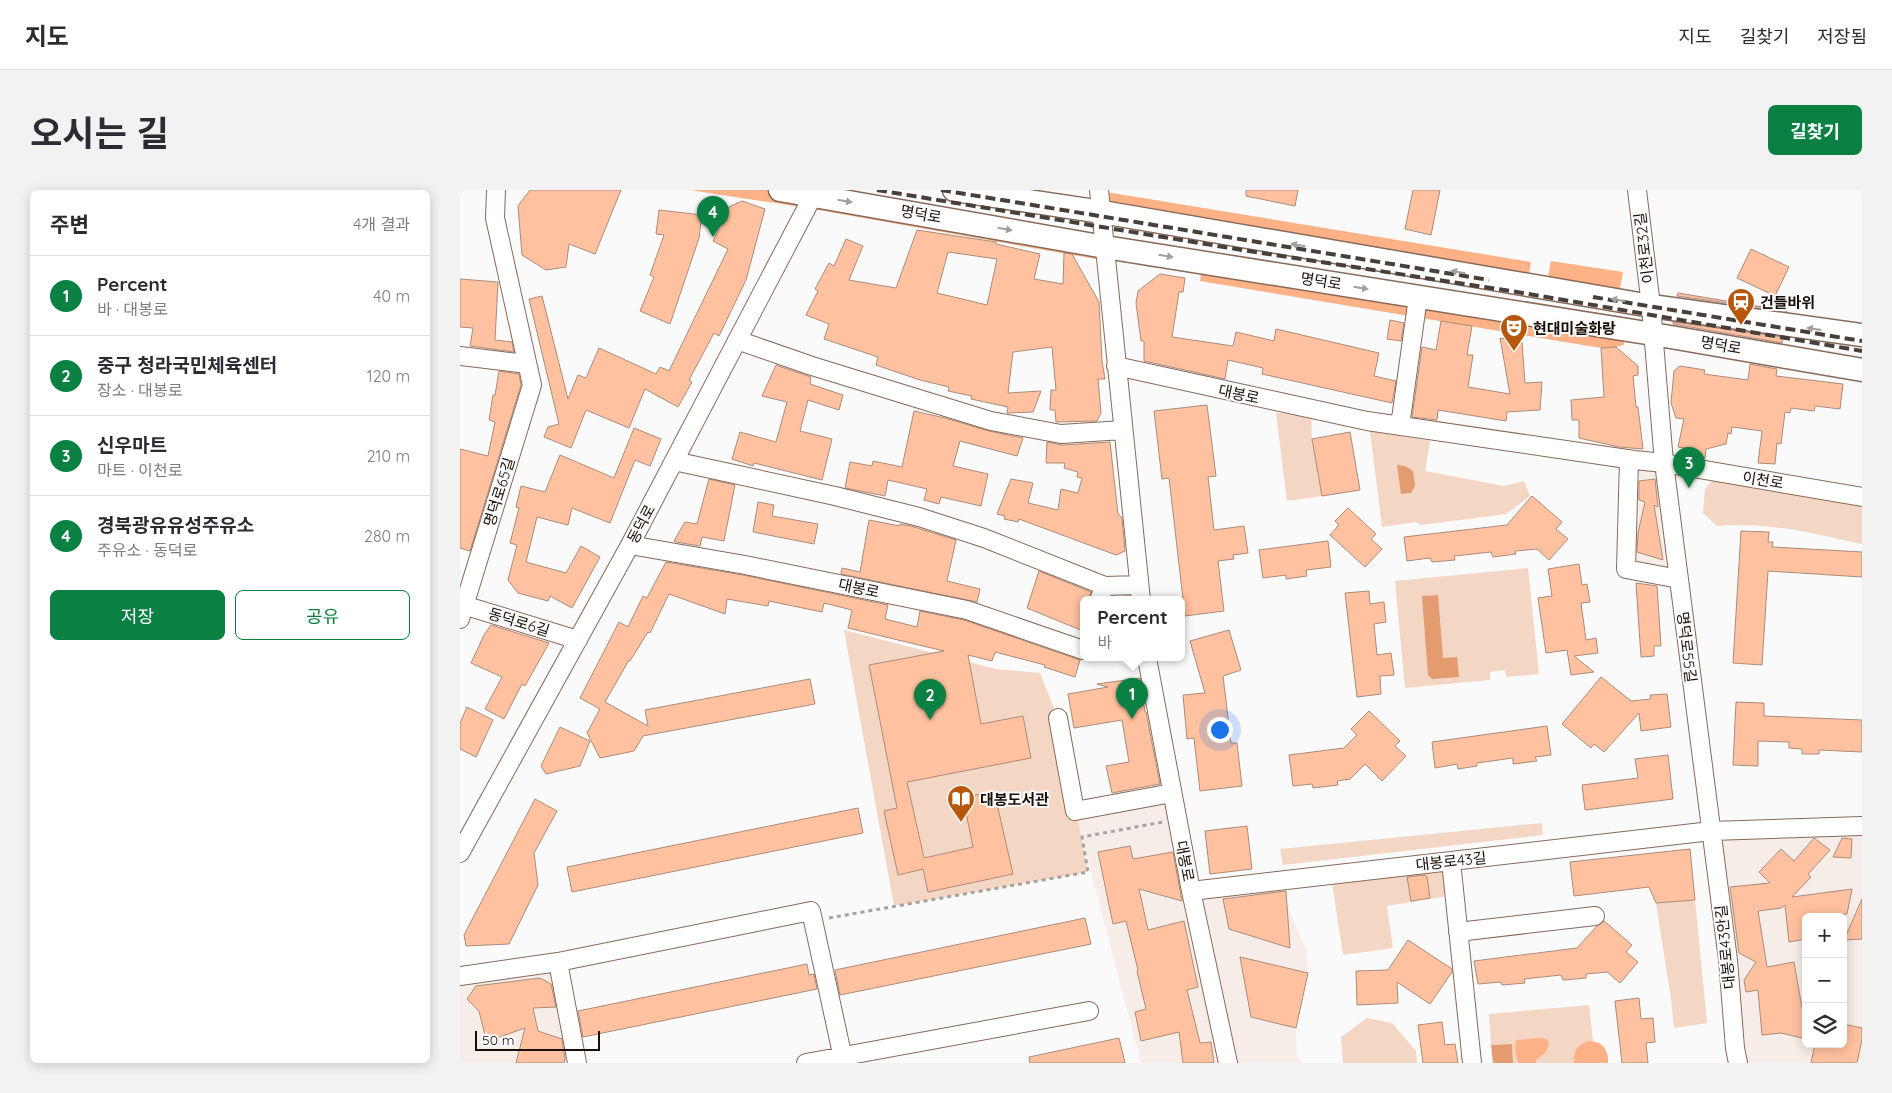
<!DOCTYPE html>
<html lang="ko">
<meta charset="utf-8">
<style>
body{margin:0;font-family:Quicksand,"Noto Sans KR",sans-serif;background:#f2f2f3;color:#2b2b33}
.controls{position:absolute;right:15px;bottom:15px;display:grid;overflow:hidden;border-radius:8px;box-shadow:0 2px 12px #0003}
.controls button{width:45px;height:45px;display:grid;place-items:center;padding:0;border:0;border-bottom:1px solid #e1e1e2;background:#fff;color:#2b2b33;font:25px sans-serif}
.scale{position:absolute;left:15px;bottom:12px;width:125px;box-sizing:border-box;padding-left:5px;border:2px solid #1a0e08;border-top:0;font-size:14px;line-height:18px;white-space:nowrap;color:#1a0e08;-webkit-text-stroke:4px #fafafa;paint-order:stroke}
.you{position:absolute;left:759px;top:539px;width:18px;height:18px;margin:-12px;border:4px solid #fff;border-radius:50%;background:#1a73e8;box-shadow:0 0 0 8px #1a73e833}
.badge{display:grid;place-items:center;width:32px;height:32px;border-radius:50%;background:#0b8043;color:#fff;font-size:16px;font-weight:700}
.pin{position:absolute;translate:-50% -41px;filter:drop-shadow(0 1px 2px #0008)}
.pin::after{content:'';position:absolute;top:26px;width:18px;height:15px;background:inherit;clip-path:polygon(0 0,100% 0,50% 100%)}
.popup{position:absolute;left:620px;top:406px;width:105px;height:65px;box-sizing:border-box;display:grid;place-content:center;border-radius:8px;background:#fff;filter:drop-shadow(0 1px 4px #0005);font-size:16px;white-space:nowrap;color:#7c7c81}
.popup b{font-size:19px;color:#2b2b33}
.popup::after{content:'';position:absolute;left:50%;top:100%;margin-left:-10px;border:10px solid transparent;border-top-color:#fff}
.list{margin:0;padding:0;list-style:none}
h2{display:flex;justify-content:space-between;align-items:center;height:65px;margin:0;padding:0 20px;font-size:21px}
h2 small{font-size:16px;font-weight:400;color:#7c7c81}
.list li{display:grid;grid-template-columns:32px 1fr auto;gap:15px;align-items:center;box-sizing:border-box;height:80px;padding:0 20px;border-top:1px solid #e1e1e2}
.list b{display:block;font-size:19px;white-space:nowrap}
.list p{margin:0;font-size:16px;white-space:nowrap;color:#7c7c81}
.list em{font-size:16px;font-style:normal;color:#7c7c81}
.actions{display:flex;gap:10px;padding:15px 20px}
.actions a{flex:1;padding:11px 0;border:1px solid #0b8043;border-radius:8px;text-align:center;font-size:18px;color:#0b8043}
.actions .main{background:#0b8043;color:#fff}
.icon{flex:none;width:28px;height:28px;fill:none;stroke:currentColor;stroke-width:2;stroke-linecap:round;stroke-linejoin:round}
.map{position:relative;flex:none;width:1402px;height:873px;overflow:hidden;border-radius:8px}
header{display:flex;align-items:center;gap:30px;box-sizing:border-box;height:70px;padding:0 25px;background:#fff;border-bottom:1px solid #e1e1e2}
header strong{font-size:24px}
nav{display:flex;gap:28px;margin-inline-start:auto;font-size:18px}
.intro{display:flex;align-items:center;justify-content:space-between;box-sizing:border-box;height:120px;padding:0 30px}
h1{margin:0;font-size:35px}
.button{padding:12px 22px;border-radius:8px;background:#0b8043;color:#fff;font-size:18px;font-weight:700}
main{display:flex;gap:30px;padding:0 30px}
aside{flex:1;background:#fff;border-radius:8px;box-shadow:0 2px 12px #0003}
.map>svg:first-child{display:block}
</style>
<header>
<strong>지도</strong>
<nav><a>지도</a><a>길찾기</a><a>저장됨</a></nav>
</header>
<div class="intro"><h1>오시는 길</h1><a class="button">길찾기</a></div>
<main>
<aside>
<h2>주변<small>4개 결과</small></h2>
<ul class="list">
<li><span class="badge">1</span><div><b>Percent</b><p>바 · 대봉로</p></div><em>40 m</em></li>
<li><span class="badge">2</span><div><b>중구 청라국민체육센터</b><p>장소 · 대봉로</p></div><em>120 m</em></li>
<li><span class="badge">3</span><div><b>신우마트</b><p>마트 · 이천로</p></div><em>210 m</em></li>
<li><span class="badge">4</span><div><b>경북광유유성주유소</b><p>주유소 · 동덕로</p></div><em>280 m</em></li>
</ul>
<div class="actions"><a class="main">저장</a><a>공유</a></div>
</aside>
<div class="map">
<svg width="1402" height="873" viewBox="0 0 1402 873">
<rect width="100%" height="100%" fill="#fafafa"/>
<path fill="#f6ede8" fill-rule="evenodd" d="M1163,268L1204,273L1219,391L1160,381Z
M712,603L731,700L816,691L847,761L848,783L836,838L837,868L843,873H681L615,621Z
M1402,636V873H1282L1251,641ZM1346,727H1383V854H1346Z
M98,772L117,873H0V786Z"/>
<path fill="#f4d6c5" d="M816,223L851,224L852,249L862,306L827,311Z
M910,241L970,251L965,281L1044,296L1064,291L1070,306L1046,324L961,335L956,332L922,337Z
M1259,283L1402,307V354C1353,344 1307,331 1257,336L1243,323L1245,299Z
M1068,378L1079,484L1046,487L1045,480L1030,482V490L945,498L935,391Z
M384,440L536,479L580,483L598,528L628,682L434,716Z
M1082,633L1083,645L823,675L820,659Z
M984,675L988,706L927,716L933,758L883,765L872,692Z
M1235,710L1247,833L1214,838L1211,809L1196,713Z
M1129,815L1133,851C1120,852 1113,860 1114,873H1053L1052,854L1031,855L1029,824Z
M907,828L932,833L956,861L957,873H883L881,847Z"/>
<path fill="#fdb186" d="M230,0H320L645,57L647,71L347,18Z
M640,1L1071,72L1067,94L642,22Z
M1091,71L1163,82L1158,110L1086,98Z
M743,72L1165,140L1164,155L1156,157L1141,158L740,91Z
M1080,848L1087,849L1089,855L1085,863L1076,870V873H1058L1055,859L1056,850Z
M1128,851C1142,850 1149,860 1148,873H1114C1113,862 1117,855 1128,851Z"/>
<path fill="#e59b70" d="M937,275L945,276L953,281L955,296L951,303L941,304Z
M978,405L983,468L997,467L999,487L972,489L968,485L962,406Z
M1052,854L1053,873H1033L1031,855Z"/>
<path fill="#ffc19f" stroke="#ab8b79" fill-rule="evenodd" d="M70,0H161L135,64L109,54L106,77L86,80L62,65L58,16Z
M786,0H838L835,16L786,6Z
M953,0H980L971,45L945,39Z
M282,11L305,19L286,90L259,146L254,143L229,190L232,192L218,217L185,199L169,238L126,220L111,258L84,247L88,237L99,234L69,109L82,106L108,209L118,185L126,188L139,158L196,184L200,177L209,181L268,59L253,51L269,17Z
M199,20L242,25L239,48L210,134L180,121L194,87L190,85L204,45L196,44Z
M457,40L536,52V54L580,64L574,89L603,94L604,63L612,64L639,112L642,171L645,189H638L641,223L637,231L596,232L595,220H590L591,200H596L592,157L553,162L548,203L581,201L573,222L547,223L548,217L511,209L512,206L488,201L489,197L460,190L416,175L418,167L364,149L369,134L346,125L358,101L355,99L369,73L374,76L386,49L403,56L389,90L436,98ZM488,62L537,69L527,115L477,103Z
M1291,59L1329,77L1315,106L1277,88Z
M700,84L725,88L723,102H719L712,147L773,156L776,142L814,151L816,139L919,163L914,186L936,191L932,213L802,184L803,178L768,170L765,189L684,171V151H681L676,113L678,101Z
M0,89L38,92L35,150L52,152L54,162L10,156L13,138L0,137Z
M1218,103L1315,119L1327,121L1217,106Z
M930,130L944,133L941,151L927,149Z
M981,131L1012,136L1007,165H1013L1008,197L1050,204L1040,148L1062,152L1065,193L1082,192L1080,220L1047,222L1046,231L978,220L977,230L952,227L962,157L976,160Z
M1213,132L1323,147L1322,153L1213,134Z
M1156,157L1178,176V185L1173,186L1176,217H1178L1183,259L1159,257L1119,248V230H1112L1111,210L1144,207L1141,158Z
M1290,174L1317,179L1316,186L1383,194L1380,219L1355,216L1354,221L1331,218L1330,223L1325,222L1321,254L1317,253L1315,274L1298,273L1302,241L1272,237L1271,244L1268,243L1266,254L1246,259L1245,268L1230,266L1231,259L1218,257L1224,229L1216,228L1211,213L1214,181L1220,176L1245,180L1244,184L1288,190Z
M316,175L351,187L350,194L383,205L379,220L348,210L340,241L372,249L362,290L294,273L293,276L272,269L280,242L316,252L327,212L302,206Z
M39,181L59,184L61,195L10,361L0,358V259L28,266L35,232L29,230L33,205H35Z
M747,215L756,286L748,287L754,340L784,336L788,363L773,365L774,369L758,371L764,421L725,426L709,288L702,289L694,221Z
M454,221L485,228L529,241L563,248L557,266L500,251L493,276L528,284L521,316L481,307L479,314L464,310L467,299L428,290L425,306L385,298L390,272L412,276L413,271L442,277Z
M174,238L201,249L190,276L175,270L150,333L112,318L108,335L77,327L66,372L106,383L121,356L140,367L112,418L90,406L88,411L58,403L48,390L57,355L50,353L59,318L56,317L61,296L85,302L100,265L154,288Z
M890,242L900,300L862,306L852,249Z
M587,252L602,255L650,252L658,324L662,328L665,361L656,365L559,329L558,332L544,329L545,326L537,324L551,289L573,293L568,313L598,320L601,299L618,303L622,288L617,287L618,282L604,278L605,273H586Z
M249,289L275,295L264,351L242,347L240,356L216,352L214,351L225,332L237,334Z
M1195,289L1198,317L1194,315L1203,370L1177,362L1178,343L1185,312L1179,310V291Z
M1072,306L1102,332L1096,339L1108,349L1089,370L1077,359L1055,361L1056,364L1033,367L1031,362L994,366L995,370L972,372L970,368L947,371L944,347L1047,335Z
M298,312L314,315L312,326L358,334L354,354L293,342Z
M888,318L916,344L911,349L922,359L905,377L870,345L879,335L875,331Z
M409,330L440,336V334L451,336L496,350L487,391L520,399L517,412L381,384L382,378L400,382Z
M1281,341L1309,342L1308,352H1313L1312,357L1402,362V387L1308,381L1302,475L1273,473Z
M868,351L871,377L846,380L847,386L826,389V385L803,388L799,360Z
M206,372L283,385L428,415L425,429L457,437L460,421L504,430L620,470L615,487L584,477L585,475L535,462L532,471L508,465L521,534L563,526L571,568L447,592L464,668L513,657L503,608L534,601L553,684L468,702L463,679L438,685L424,621L437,618L409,475L484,461L388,438L392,420L364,413L362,422L309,411L308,416L267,409L265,424L209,404L190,443L188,442L170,471L169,470L145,512L188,536L185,520L350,489L355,514L183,546L174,561L140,568L127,543L140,519L120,508L159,432L168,437L183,406L187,408Z
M1119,374L1122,395L1127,394L1130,412L1121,413L1126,450L1136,448L1138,463L1114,466L1134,482L1111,485L1107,460L1086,463L1078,408L1092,406L1088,379Z
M579,381L631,402L629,410H623V441L567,418Z
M1176,393L1197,396L1201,456H1194V466L1181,467Z
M909,401L910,414L924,412L926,432L914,434L917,465L931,463L934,485L920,486L921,504L897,507L885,403Z
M31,435L89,453L65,496L62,494L44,529L25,519L42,487L11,473L24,445Z
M769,440L781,480L763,486L771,553H777L782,596L740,601L734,548L727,549L723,505L745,503L730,451Z
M1141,487L1171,511L1191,509L1190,505L1207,504L1211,537L1181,541L1179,523L1144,562L1134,554L1131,558L1102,534Z
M680,488L685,522H686L700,594L652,603L646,576L669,572L662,530L614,538L608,504L648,497L637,494Z
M1276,512L1304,513V526L1402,530V562L1359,560V564H1342V559L1329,558V552L1298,551V576L1273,575Z
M7,517L33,530L16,567L0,559V533Z
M909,521L940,551L935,556L946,566L922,591L905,574L890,589L877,591L878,595L853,598L852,594L833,596L829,565L884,558L897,545L891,539Z
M1087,536L1091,565L1075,567L1077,571L1053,574V568L1017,573V576L998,579L997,574L975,578L972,552Z
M100,537L130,551L120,576L86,584L81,576Z
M1208,565L1213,609L1125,620L1122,595L1178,588L1175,569Z
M75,609L97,621L74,663L78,695L49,754L6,756L4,745Z
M398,618L403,643L112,702L107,677Z
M787,636L792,679L750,684L745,641Z
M1354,648L1370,660L1348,684L1351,687L1332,707L1392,699L1387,724L1346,727V749L1329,752L1325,715L1321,718L1298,721L1307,777L1334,772L1342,818L1346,817V849L1321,843L1302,845L1298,800L1286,802L1284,790L1296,772L1279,763L1270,697L1310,693L1299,682L1321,659L1334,671Z
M1382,648L1392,649L1391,668L1373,667Z
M670,656L673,669L713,662L722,711L679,699L688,740L724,731L738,797L727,800L740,853L751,852L754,873H723L719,842L681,851L675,822L686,819L677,781L678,780L666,731L653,734L638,662Z
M1230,659L1235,710L1196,713L1189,697L1114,706L1110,672Z
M965,685L967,687L970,708L951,711L947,687Z
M826,701L830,758L769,739L763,709Z
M1402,709V749L1384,750Z
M625,728L631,754L380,805L375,780Z
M1144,731L1172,755L1166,762L1178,772L1160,793L1147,782L1126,784V788L1103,790L1101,785L1064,789L1065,793L1042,795L1041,792L1018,794L1014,771L1117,758L1136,737Z
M948,750L992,779V782L970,814L937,792L938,813L897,815L896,781L928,780Z
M780,767L848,783L836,838L791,827Z
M347,774L349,785L354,784L357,799L123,847L118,821Z
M80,788L91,794L96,817L73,818L78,841L102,849L105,869L104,873H56L65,838L34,849L25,845L19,821L7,809L16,796Z
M1179,808L1181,829L1193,828L1195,852L1186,853L1188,873H1162L1155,811Z
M982,832L985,855L995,854L998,873H963L958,835Z
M1383,834L1402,838V849L1397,873H1351L1355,854H1383Z
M659,848L665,873H570L569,867Z"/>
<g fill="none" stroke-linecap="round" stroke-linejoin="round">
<defs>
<path id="minor" d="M639,0L681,410
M1177,0L1191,116L1204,273L1268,770L1275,858L1278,873
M277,150L352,176L531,231L601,244L663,240
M0,166L67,174
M656,176L907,231L1174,270L1204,273L1402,307
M940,236L958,107
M1169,269L1166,379L1219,389
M214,271L375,306L459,327L524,348L645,396L679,395
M170,355L285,375L507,420L623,460
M639,410L645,396
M0,414L118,450
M0,429L72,195L35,28L36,0
M687,468L731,701L768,873
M598,528L615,621L712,603
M0,663L170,355L356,0
M991,671L1012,873
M731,701L1251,641L1402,636
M998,742L1135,726
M98,772L117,873
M0,786L98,772L351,721L384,873
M346,873L629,821"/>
<path id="major" d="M320,0L645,57L1193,144L1402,180
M494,0L642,22L1191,116L1402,145"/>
</defs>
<use href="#minor" stroke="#886958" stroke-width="20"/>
<use href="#major" stroke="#886958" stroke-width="25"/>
<path stroke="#a6a29f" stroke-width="3" stroke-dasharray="4 4" stroke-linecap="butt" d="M369,728L628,682L622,647L703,632"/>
<use href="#minor" stroke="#fff" stroke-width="18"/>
<use href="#major" stroke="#fff" stroke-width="22"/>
<path stroke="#483f3a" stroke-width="4" stroke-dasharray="10 5" stroke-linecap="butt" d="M417,0L776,59L1057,102L1402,161
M481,0L1029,90
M1133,107L1402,151"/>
</g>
<defs><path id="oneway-solid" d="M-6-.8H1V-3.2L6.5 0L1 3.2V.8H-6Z" transform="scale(1.25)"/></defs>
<g fill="#a39f9c">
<use href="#oneway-solid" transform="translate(385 11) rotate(10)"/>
<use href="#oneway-solid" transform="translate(545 39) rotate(10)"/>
<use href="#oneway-solid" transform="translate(838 55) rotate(-170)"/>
<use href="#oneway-solid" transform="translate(706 66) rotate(9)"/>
<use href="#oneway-solid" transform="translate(998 82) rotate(-170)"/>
<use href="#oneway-solid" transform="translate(901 98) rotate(9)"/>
<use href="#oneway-solid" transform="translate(1158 110) rotate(-170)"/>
<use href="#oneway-solid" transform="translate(1354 139) rotate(-172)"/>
</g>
<defs>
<symbol id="station-pin" viewBox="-11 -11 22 30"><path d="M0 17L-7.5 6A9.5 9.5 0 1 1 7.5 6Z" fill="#b6570b" stroke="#fafafa"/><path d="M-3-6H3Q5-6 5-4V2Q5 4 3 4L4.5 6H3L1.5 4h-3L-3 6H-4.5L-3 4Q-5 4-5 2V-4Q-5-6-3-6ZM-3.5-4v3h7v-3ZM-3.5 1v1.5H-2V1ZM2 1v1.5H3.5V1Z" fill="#fff"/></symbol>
<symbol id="theatre-pin" viewBox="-11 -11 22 30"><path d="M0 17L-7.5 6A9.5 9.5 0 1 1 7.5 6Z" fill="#b6570b" stroke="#fafafa"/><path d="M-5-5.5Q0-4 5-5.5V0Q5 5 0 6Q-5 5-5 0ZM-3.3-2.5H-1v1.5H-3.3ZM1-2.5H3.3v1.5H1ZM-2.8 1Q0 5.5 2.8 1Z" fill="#fff"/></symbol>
<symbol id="library-pin" viewBox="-11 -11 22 30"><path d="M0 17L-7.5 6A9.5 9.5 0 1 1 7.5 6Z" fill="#b6570b" stroke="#fafafa"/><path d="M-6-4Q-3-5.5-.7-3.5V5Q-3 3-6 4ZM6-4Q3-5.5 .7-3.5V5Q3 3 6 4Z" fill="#fff"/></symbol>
</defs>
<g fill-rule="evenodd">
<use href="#station-pin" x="1265" y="96" width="32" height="43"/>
<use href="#theatre-pin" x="1038" y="122" width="32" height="43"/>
<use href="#library-pin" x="485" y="593" width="32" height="43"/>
</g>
<g text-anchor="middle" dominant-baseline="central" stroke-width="4" stroke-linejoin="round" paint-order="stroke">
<g font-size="15" fill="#1a0e08" stroke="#fafafa">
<text transform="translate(461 24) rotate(10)">명덕로</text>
<text transform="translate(1184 58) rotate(-97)">이천로32길</text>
<text transform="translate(861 91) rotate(9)">명덕로</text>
<text transform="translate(1261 155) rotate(10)">명덕로</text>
<text transform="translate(779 204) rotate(12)">대봉로</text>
<text transform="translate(1303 290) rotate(9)">이천로</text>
<text transform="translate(39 302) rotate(-73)">명덕로65길</text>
<text transform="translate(181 334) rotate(-62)">동덕로</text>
<text transform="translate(399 398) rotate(12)">대봉로</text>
<text transform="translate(59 432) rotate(17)">동덕로6길</text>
<text transform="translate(1227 457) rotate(83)">명덕로55길</text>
<text transform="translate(725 671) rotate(79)">대봉로</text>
<text transform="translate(991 671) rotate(-6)">대봉로43길</text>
<text transform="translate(1265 757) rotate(-96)">대봉로43안길</text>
</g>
<g font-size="15" font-weight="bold" fill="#1a0e08" stroke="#fafafa" text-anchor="start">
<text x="1300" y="112">건들바위</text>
<text x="1073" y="138">현대미술화랑</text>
<text x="520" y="609">대봉도서관</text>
</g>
</g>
</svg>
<div class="controls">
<button>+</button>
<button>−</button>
<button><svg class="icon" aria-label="layers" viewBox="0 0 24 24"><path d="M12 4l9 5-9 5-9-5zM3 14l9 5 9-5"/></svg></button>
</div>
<div class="scale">50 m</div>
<div class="you"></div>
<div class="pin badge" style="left:672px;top:529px">1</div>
<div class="popup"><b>Percent</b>바</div>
<div class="pin badge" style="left:470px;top:530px">2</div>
<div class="pin badge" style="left:1229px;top:298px">3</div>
<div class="pin badge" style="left:253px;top:47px">4</div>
</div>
</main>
